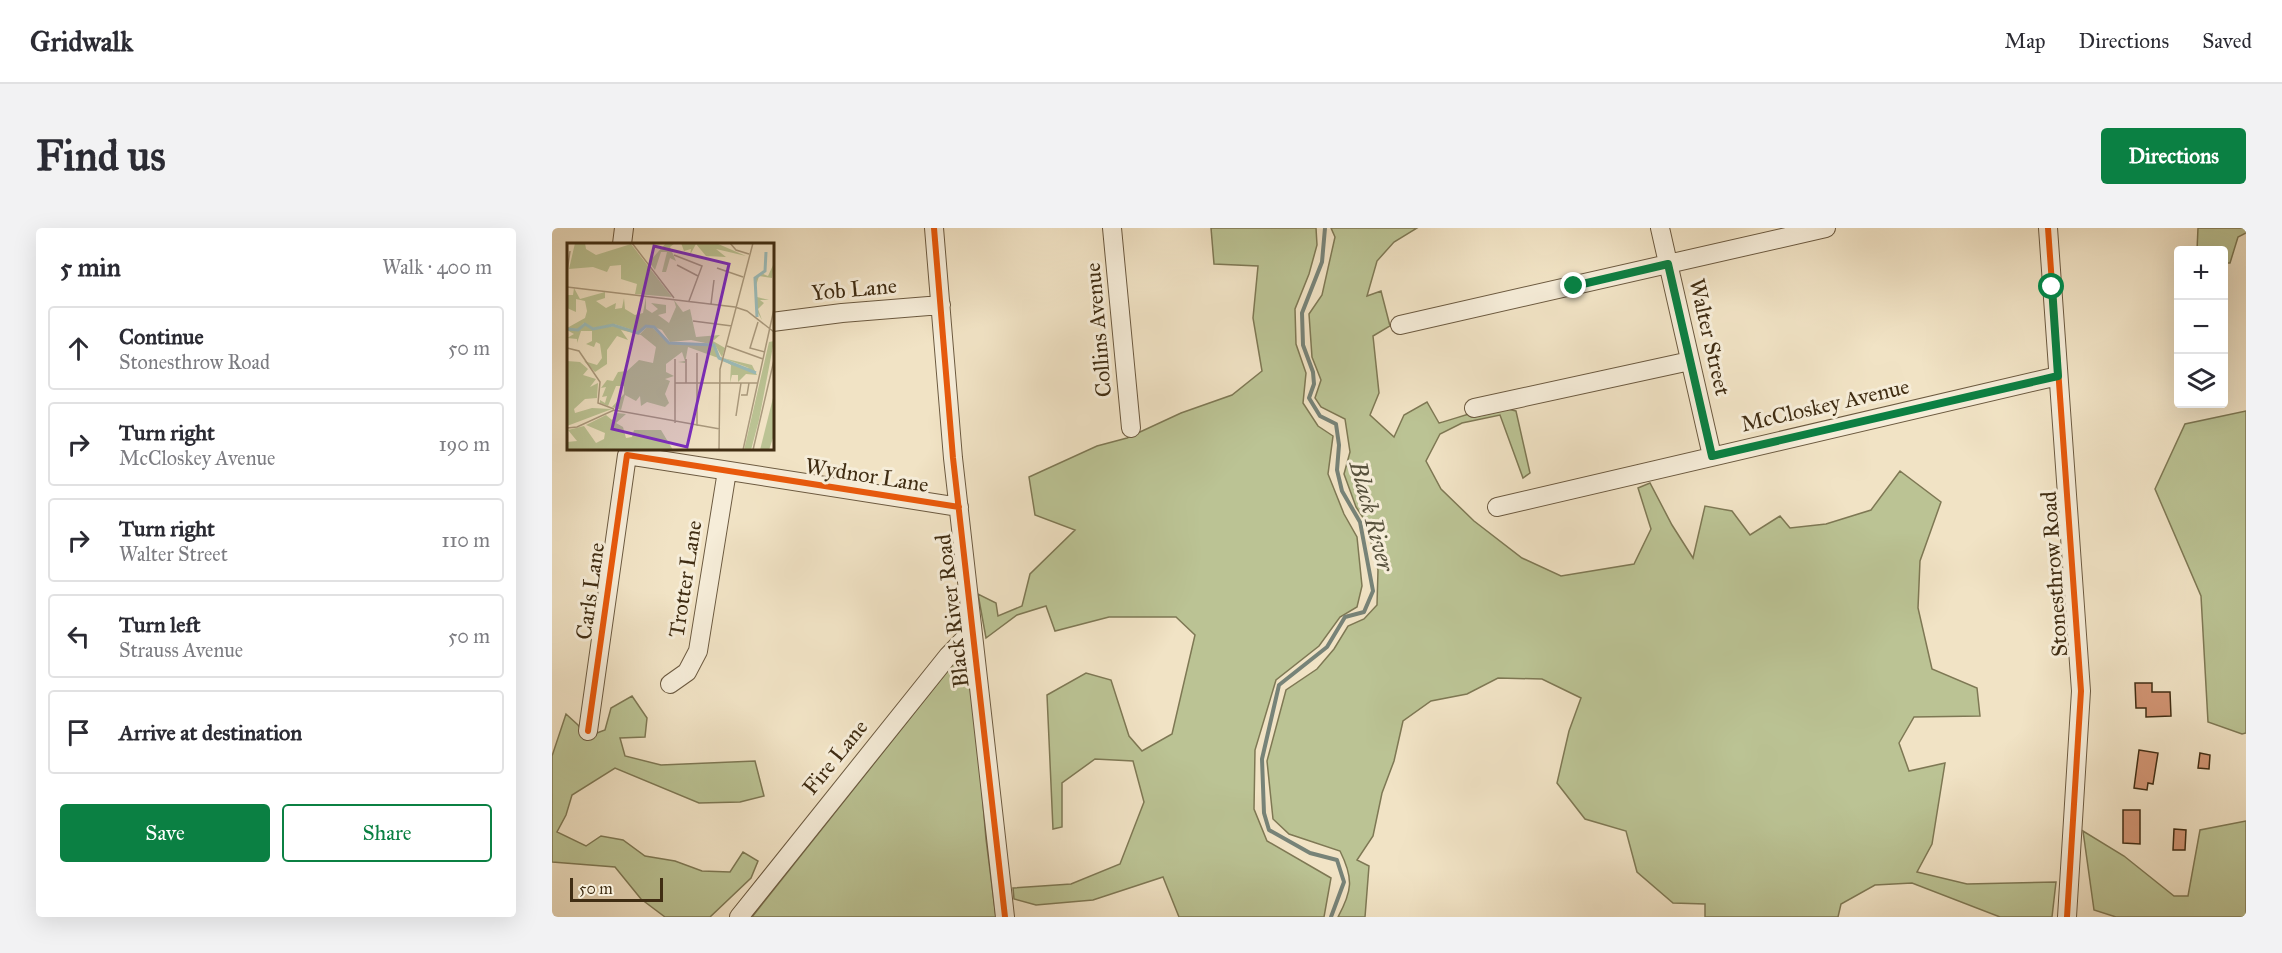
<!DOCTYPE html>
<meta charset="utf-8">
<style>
body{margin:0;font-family:"IM FELL Great Primer",serif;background:#f2f2f3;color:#2b2b33}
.controls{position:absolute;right:18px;top:18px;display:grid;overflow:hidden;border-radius:6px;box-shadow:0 6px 24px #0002}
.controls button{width:54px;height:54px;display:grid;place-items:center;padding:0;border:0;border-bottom:2px solid #e1e1e2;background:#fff;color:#2b2b33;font:30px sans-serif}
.scale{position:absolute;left:18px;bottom:15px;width:93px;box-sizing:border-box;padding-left:6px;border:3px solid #402d13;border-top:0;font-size:16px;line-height:21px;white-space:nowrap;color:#402d13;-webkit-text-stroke:4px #f6edd9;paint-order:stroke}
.stop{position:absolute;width:18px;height:18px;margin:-14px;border:4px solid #0b8043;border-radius:50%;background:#fff}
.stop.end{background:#0b8043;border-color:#fff;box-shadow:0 2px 6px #0008}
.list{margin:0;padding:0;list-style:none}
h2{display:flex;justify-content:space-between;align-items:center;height:78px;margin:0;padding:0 24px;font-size:26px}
h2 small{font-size:20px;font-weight:400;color:#7c7c81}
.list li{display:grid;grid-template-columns:39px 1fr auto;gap:18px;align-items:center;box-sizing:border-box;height:84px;margin:0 12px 12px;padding:0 12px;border:2px solid #e1e1e2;border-radius:6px}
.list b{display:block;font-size:22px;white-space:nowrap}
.list p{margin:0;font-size:20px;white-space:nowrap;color:#7c7c81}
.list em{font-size:20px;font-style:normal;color:#7c7c81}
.actions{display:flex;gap:12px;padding:18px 24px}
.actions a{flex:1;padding:14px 0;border:2px solid #0b8043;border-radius:6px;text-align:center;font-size:21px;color:#0b8043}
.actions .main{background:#0b8043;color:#fff}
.icon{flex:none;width:33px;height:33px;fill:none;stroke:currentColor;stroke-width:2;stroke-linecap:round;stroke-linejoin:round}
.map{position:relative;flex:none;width:1694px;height:689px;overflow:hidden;border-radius:6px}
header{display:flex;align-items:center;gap:36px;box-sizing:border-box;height:84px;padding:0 30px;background:#fff;border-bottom:2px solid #e1e1e2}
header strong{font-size:28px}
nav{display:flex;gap:33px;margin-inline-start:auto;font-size:21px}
.intro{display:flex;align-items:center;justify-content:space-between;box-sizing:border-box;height:144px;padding:0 36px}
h1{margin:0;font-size:42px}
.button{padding:15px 27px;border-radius:6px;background:#0b8043;color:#fff;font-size:21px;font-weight:700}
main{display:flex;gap:36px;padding:0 36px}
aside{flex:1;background:#fff;border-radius:6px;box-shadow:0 6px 24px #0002}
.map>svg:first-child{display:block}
</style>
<header>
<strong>Gridwalk</strong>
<nav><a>Map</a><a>Directions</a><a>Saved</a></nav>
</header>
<div class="intro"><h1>Find us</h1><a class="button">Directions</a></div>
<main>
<aside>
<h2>5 min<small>Walk · 400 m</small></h2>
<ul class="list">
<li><svg class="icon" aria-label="ahead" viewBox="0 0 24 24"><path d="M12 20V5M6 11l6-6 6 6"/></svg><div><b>Continue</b><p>Stonesthrow Road</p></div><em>50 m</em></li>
<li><svg class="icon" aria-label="right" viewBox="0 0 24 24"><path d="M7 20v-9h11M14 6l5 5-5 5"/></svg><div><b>Turn right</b><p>McCloskey Avenue</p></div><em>190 m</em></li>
<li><svg class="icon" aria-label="right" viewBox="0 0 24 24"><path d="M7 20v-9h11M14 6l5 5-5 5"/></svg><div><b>Turn right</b><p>Walter Street</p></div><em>110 m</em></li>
<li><svg class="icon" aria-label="left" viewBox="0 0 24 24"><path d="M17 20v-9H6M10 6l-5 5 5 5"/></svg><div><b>Turn left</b><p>Strauss Avenue</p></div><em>50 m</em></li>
<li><svg class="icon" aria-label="arrive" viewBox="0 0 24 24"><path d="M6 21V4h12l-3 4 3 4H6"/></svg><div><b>Arrive at destination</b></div></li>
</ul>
<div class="actions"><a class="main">Save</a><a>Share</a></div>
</aside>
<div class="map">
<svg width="1694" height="689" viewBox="0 0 1694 689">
<rect width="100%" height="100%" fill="#f1e3c5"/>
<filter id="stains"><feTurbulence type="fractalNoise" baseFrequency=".00333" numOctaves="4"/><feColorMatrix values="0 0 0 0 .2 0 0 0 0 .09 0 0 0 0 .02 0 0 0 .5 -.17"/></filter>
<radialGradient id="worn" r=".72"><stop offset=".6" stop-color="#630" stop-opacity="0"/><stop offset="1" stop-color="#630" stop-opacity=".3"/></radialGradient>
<path fill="#bbc394" stroke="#7e7854" stroke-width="1.5" d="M659,0H764L765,17L757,46L743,81L744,116L754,145L751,175L766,198L781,208L776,246L792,286L805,309L810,358L805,379L788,389L767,418L724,452L703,522L702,581L715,613L779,650L772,689H627L611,649L541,672L484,677L462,671L461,660L519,656L568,636L592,574L581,533L543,531L510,555V599L501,601L495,467L534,445L559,452L577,508L590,523L620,506L643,407L624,389H557L503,403L494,378L465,387L434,410L426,366L444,375L446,388L470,378L478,346L523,302L483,287L477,249L545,218L575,210L629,185L680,167L710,143L701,90L706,38L662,36Z
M779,0H865L842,14L825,33L815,68L829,63L838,98L821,108L827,165L818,187L842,209L852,187L875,174L887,195C911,189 939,175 964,183L978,245L971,250L948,187L910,195L888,206L874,233L889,261L922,293L970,330L1009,348L1082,336L1099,301L1086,260L1098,255L1120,297L1141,330L1153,278L1180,283L1198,307L1228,288L1238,300L1274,296L1319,282L1348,243L1389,274L1368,333L1366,380L1380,441L1425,460L1428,488L1362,489L1347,515L1357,543L1393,535L1380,616L1365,644L1415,656L1504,654L1500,689H1448L1360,655L1323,657L1289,676L1286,689H1153V676L1121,675L1085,644L1074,603L1033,591L1005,555L1017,503L1029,470L990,451L946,450L915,466L879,473L851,493L842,533L830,565L821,608L805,632L817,638L813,689H786C800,663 802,651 788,623L737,606L721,591L715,533L734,462L765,441L782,421L796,398L812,391L825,377L826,342L814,294L804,279L792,246L798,224L793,191L769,179L763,170L769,152L760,129L757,86L770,67L783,9Z
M1646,0H1694V5L1686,9L1678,35H1672V22H1645Z
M1694,183V505L1690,506L1656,494L1649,368L1603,261L1633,196Z
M411,428L417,434L420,447L434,611L444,689H200L405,431Z
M80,468L95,490L93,509L68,510L73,528L109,537L203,533L212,568L188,574L147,575L63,540L20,567L14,587L5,604L34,618L49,608L71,612L93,628L123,633L150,643L178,644L191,624L206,633L199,650L158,689H113L89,671L63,639L0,634V528L14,486L26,497L34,509L53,502L59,480Z
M1694,593V689H1564L1542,682L1531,603L1572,628L1622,668H1636L1648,602Z"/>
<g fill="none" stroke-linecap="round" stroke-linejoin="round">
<path stroke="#778378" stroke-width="4" d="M773,0L770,34L750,85L751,117L761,144L762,156L757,170L768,188L784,196L787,217L785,242L790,263L808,294L821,363L812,384L793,389L775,419L727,457L710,531L712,585L717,602L758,625L785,632L792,654L779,689"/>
</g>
<path fill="#d19473" stroke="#402d13" stroke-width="1.5" d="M1583,455H1600V464H1618L1619,488L1594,489V480H1584Z
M1587,522L1606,525L1601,556L1596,555L1595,562L1582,560Z
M1648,525L1658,527L1657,541L1646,540Z
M1571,582H1588V616L1571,615Z
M1622,601L1634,602L1633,622H1621Z"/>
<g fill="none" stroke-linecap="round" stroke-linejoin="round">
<defs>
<path id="minor" d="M382,0L401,230L453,689
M560,0L579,200
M1108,0L1160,228
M1496,0L1529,463L1515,689
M70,16L72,0
M220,94L290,85L389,77
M848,97L1274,0
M922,180L1138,133
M945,279L1506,148
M118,456L135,444L146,423L175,243
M36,503L75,227L407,279
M187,689L396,428L420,403"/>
</defs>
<use href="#minor" stroke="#6c5a40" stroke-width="20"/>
<use href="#minor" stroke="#f6edd9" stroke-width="18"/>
<defs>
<path id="cycleway" d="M382,0L401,230L453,689
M1496,0L1529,463L1515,689
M36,503L75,227L407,279"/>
</defs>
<use href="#cycleway" stroke="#f6edd9" stroke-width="10"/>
<use href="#cycleway" stroke="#e8590c" stroke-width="6"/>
</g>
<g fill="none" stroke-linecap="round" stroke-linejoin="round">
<path stroke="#0b8043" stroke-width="8" d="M1022,58L1116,36L1160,228L1506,148L1500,59"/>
</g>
<g text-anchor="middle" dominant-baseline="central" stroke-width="6" stroke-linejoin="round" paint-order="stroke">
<g font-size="22" fill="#402d13" stroke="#f6edd9">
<text transform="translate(302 61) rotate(-5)">Yob Lane</text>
<text transform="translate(546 102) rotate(-95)">Collins Avenue</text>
<text transform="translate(1158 109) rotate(77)">Walter Street</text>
<text transform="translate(1273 177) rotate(-13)">McCloskey Avenue</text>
<text transform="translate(315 247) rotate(9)">Wydnor Lane</text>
<text transform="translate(1502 346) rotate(-94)">Stonesthrow Road</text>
<text transform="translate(133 351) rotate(-81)">Trotter Lane</text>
<text transform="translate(38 363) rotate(-82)">Carls Lane</text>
<text transform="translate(400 383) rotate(-97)">Black River Road</text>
<text transform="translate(283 529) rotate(-51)">Fire Lane</text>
</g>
<g font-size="24" font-style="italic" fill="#57513d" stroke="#f6edd9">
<text transform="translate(820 288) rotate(75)">Black River</text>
</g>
</g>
<g transform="translate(15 15)">
<rect width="207" height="207" fill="#f1e3c5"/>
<path d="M8,0H18L19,6L29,12L64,1L105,54L68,51L70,41L54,36V22L43,23L40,29L26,24L2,26ZM99,0H108L103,4L109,18L103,15L99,29H95L100,9H94L88,27L82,19ZM114,0H149L179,13L149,6L159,14L139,13L129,1L123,12L124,6L117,8ZM207,20L205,35L192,33L188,46L190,54L202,57H193L197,60L191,66L195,77L188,65V34L196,31L201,33ZM7,45L13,56L38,49V55L29,58L39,65L49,60L48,66L55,65L57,55L58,66L68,72L76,70L79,54V66L85,70L91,66L84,60L99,62V70L91,72L102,80L109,64L107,57L116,69L123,66L129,94L153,92L146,98L158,105L155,114L148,102L124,97L103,99L95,87L82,82L72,89L47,81L26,85L17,80L11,86L0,85L18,75L20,68L18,58L9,56V69L0,65V52H6ZM18,82L26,86L48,83L73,91L80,84L86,85L101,100L147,103L154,116L121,104L118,120L111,119L118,118L115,109L99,121V129L107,133L98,136L103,138L98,151L102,160L98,164L80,159L74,163L73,153L69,158L58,152L54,167L45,164L57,151V143H49L41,163L33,160V157L38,160L40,153L35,154L39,144L34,145L40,137L46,138L51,129L60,128L72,117L86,120L89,104L74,92L54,87L61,97L50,93L40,107V121L28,129L17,118L30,122L35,115L33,101L29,99L27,104L19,101L25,98V88H14L10,100V96L0,95L7,91L0,87H12ZM207,98L192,177L184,207H177L202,99ZM156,115L185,122L190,132L179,131L171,139V132H165L163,140L164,122L156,117L174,124L182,125ZM0,118L13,119L21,126L16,132L29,136L23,144L31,140L30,155L18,156L7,166L8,170L25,165L45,166L0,183ZM207,151V192L202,207H193ZM50,170L59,171L49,180L56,184L59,195L65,194L67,187H94L106,207H0V199L10,198L1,187L17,183L29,200L37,196L38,190L19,182L39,172L45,177Z" fill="#bbc394"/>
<path fill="none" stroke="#9cbdbb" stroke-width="3" d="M190,74L188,35L198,28L199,9M0,86L11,87L18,81L26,86L46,82L71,90L79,83L87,84L102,100L147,102L152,115L189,130"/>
<path fill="none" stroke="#aa9a7e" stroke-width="1.5" d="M65,0L107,55M163,0L169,7L182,11M107,12L135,23L122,58M110,22L131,33M150,25L176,34M0,29L3,8M0,44L168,64L180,68L207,89M144,61L147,37M126,78L165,83M191,79L183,105L198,109M160,103L196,116M0,105L12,108L33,139L31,160L47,166M108,116V180M108,140H190M119,140V116M174,152H180L182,140M169,173L174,140M130,183V110M0,185L10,184L47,167L153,186M152,207L153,126L186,0M176,207L207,66M186,207L207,117"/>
<path fill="#7b2cbf" fill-opacity="0.15" stroke="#7b2cbf" stroke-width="3" d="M87,3L162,21L120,204L45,186Z"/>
<rect width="207" height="207" fill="none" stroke="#402d13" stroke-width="3"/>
</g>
<rect width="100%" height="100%" filter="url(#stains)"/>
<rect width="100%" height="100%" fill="url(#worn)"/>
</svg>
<div class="controls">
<button>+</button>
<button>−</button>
<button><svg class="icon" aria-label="layers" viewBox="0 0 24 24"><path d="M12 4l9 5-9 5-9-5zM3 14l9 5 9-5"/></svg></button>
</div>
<div class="scale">50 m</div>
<div class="stop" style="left:1500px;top:59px"></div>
<div class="stop end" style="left:1022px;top:58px"></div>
</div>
</main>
